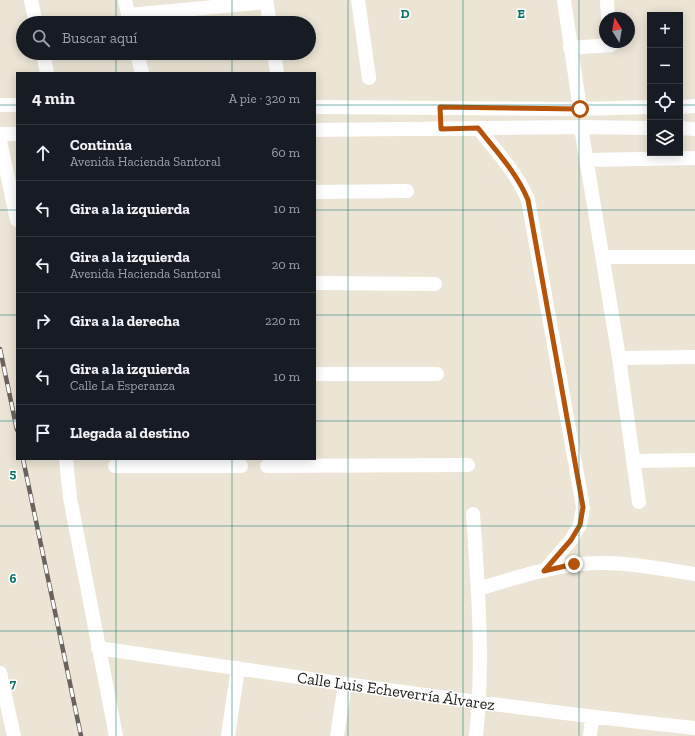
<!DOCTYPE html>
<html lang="es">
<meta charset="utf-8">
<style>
body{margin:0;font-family:"Zilla Slab",serif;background:#20242c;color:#f1f3f6}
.controls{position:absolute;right:12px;top:12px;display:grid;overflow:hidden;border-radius:0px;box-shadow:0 2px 10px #0003}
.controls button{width:36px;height:36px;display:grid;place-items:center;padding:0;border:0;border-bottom:1px solid #363941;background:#171b24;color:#f1f3f6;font:20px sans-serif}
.compass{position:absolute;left:599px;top:12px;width:36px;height:36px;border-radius:50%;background:#171b24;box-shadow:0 2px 10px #0003;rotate:349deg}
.stop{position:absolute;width:12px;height:12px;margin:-9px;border:3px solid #b45309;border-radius:50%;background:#fff}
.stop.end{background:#b45309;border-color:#fff;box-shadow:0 1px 4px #0008}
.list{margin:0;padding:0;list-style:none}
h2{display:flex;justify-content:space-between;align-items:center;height:52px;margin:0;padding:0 16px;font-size:17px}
h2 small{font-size:13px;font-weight:400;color:#9ea1a6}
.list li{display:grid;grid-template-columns:26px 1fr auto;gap:12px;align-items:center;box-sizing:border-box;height:56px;padding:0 16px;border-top:1px solid #363941}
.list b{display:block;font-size:15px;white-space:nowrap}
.list p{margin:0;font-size:13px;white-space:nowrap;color:#9ea1a6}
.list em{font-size:13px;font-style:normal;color:#9ea1a6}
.icon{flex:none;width:22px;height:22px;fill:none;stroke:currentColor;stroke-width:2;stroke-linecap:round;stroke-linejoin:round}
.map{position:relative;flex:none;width:695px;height:736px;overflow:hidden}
.search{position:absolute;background:#171b24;box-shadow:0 2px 10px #0003;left:16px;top:16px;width:300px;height:44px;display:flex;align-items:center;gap:10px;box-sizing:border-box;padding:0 14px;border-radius:22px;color:#9ea1a6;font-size:15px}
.panel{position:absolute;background:#171b24;box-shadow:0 2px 10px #0003;left:16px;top:72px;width:300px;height:388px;border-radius:0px}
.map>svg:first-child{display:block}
</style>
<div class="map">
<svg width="695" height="736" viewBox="0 0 695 736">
<rect width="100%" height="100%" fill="#ece5d5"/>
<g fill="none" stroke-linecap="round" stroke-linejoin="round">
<path stroke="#fff" stroke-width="14" d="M31,0L36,23
M125,0L130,23
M266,0L270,23
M358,0L369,78
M564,0L580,109
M607,0L608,18
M129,15L266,2
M570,48L611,45V42
M43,53L47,73
M137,53L142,73
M274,53L277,73
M0,105H17
M315,107L580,109L650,107
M680,107L695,106
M581,127L619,358L639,502
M478,128C496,151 517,173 528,200L583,507L580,525L571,540L544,571
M680,128L695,129
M315,130L581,127L650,128
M0,134H17
M0,141L17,220
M587,160L695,158
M315,192L407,191
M603,257H695
M315,283L435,284
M619,358L695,357
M315,374H437
M66,459L70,498L116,736
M634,461L695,460
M115,466H241
M267,466L468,465
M473,514C478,586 484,664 476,736
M478,589C509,580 541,569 573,565C613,559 655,568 695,574
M98,648C297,677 495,707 695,728
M0,673L14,736
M228,736L238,668
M337,736L345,684
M590,736L592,717"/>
<defs>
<path id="rail" d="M0,349L17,430
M23,459L81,736"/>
</defs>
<use href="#rail" stroke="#69645b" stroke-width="4.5"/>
<use href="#rail" stroke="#fff" stroke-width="3" stroke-dasharray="9" stroke-linecap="butt"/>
</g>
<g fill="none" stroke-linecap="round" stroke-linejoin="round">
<path stroke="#b45309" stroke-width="5" d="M574,564L544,571L571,540L580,525L583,507L528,200C517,173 496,151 478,128L441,129L440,107L580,109"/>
</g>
<path fill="none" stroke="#0f766e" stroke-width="1" stroke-opacity="0.55" d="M116,0V23M232,0V23M348,0V736M463,0V736M579,0V736M116,53V73M232,53V73M0,105H17M315,105H650M680,105H695M0,210H17M315,210H695M0,315H17M315,315H695M0,421H17M315,421H695M116,459V736M232,459V736M0,526H695M0,631H695"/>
<g text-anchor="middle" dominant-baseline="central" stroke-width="3" stroke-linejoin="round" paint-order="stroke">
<g font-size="16" fill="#1f1c17" stroke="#fff">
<text transform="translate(396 691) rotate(8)">Calle Luis Echeverría Álvarez</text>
</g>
</g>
<g font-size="13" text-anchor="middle" font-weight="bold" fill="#0f766e" stroke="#fff" stroke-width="3" stroke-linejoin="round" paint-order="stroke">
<text x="405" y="18">D</text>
<text x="521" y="18">E</text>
<text x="13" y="478">5</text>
<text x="13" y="583">6</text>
<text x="13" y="688">7</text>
</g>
</svg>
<div class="controls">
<button>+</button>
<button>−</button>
<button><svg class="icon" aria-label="locate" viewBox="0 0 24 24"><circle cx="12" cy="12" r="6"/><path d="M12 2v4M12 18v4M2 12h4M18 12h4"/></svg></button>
<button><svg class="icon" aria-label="layers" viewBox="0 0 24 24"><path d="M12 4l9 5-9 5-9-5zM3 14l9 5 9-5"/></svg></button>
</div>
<svg class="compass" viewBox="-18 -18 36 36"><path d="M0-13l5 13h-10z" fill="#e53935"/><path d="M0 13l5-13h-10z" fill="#9ea1a6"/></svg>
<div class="stop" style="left:580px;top:109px"></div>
<div class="stop end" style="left:574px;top:564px"></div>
<div class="search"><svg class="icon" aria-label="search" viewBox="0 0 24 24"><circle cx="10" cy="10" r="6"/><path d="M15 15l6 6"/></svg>Buscar aquí</div>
<section class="panel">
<h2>4 min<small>A pie · 320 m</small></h2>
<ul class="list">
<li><svg class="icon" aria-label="ahead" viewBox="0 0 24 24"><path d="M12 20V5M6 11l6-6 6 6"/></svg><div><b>Continúa</b><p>Avenida Hacienda Santoral</p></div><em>60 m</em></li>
<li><svg class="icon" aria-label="left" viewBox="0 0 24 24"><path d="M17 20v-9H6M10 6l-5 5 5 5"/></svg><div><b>Gira a la izquierda</b></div><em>10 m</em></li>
<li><svg class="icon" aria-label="left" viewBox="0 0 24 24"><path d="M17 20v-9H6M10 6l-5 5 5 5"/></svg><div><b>Gira a la izquierda</b><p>Avenida Hacienda Santoral</p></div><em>20 m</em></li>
<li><svg class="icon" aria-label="right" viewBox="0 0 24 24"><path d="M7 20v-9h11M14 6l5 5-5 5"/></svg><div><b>Gira a la derecha</b></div><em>220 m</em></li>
<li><svg class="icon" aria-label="left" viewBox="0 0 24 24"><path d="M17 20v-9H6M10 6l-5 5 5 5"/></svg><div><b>Gira a la izquierda</b><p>Calle La Esperanza</p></div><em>10 m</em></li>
<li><svg class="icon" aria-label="arrive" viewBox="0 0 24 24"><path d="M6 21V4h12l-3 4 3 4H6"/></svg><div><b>Llegada al destino</b></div></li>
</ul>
</section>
</div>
